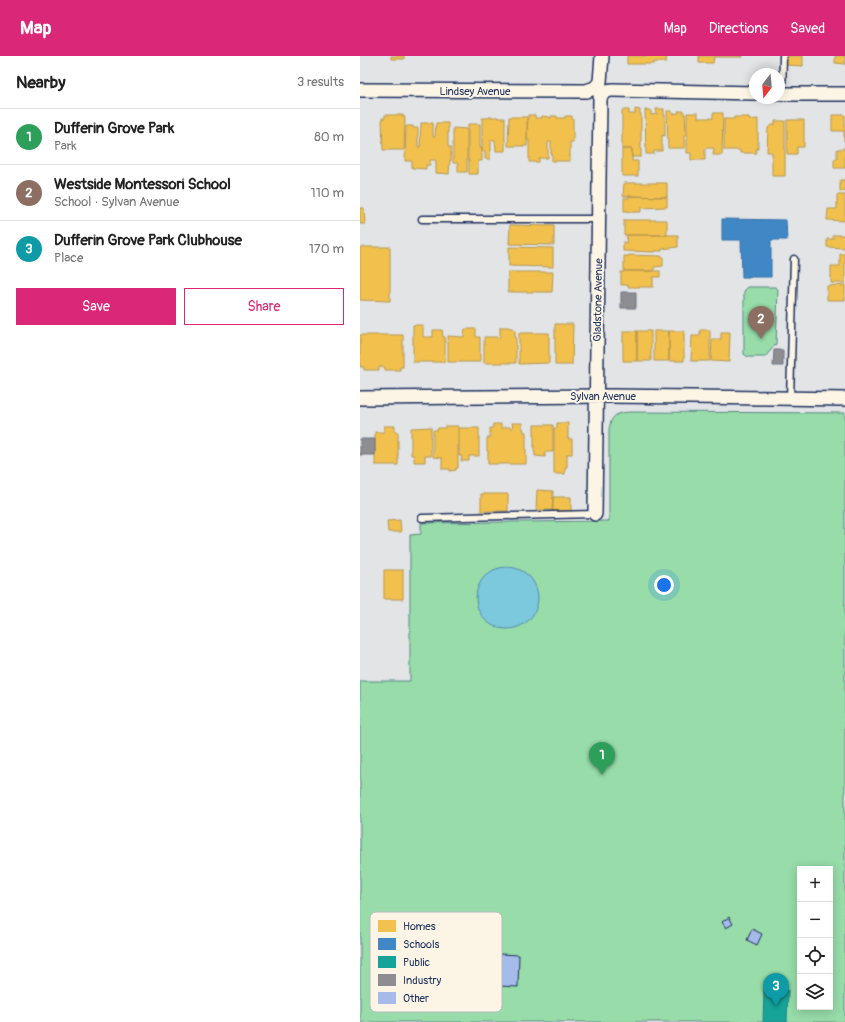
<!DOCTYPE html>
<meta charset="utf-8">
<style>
body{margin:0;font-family:Pangolin,sans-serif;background:#f6f6f6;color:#222}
.controls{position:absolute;right:12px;bottom:12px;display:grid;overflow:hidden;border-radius:0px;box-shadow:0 2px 10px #0003}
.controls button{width:36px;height:36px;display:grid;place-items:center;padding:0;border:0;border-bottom:1px solid #e0e0e0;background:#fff;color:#222;font:20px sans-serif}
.compass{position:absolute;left:389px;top:12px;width:36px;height:36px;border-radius:50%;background:#fff;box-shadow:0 2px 10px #0003;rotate:196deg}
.you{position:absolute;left:304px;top:529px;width:14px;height:14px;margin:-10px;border:3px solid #fff;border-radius:50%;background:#1a73e8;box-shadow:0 0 0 6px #1a73e833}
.badge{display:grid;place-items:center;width:26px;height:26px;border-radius:50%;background:#db2777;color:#fff;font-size:13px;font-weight:700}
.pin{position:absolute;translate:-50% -33px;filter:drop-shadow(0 1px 2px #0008)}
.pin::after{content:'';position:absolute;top:21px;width:14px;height:12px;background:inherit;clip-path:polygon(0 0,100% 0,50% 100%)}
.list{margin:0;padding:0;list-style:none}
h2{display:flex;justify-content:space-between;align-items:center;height:52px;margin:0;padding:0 16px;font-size:17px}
h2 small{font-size:13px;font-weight:400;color:#767676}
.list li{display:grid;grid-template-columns:26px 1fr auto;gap:12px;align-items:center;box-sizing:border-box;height:56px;padding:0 16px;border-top:1px solid #e0e0e0}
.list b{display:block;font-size:15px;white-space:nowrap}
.list p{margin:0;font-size:13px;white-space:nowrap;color:#767676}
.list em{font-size:13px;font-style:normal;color:#767676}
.actions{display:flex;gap:8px;padding:12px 16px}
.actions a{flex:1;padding:9px 0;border:1px solid #db2777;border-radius:0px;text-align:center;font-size:14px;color:#db2777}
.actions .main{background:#db2777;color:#fff}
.icon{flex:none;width:22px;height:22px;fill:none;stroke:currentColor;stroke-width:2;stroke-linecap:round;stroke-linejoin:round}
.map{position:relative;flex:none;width:485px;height:966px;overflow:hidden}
header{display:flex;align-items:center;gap:24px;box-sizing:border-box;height:56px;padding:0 20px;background:#db2777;color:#fff}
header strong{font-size:19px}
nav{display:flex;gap:22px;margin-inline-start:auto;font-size:14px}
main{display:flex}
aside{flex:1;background:#fff}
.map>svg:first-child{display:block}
</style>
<header>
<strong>Map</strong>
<nav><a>Map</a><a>Directions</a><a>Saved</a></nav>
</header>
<main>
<aside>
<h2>Nearby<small>3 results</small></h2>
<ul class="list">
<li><span class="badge" style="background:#2e9e5b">1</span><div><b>Dufferin Grove Park</b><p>Park</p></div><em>80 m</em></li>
<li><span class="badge" style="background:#8d6e63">2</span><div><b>Westside Montessori School</b><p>School · Sylvan Avenue</p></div><em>110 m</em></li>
<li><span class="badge" style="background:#0f9aa8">3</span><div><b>Dufferin Grove Park Clubhouse</b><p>Place</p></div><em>170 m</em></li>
</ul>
<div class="actions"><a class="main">Save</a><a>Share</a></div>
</aside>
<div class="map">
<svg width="485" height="966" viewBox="0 0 485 966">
<rect width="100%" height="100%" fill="#e2e4e6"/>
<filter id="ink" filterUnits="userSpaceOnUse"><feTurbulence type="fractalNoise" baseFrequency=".025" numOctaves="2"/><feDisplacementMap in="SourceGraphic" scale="8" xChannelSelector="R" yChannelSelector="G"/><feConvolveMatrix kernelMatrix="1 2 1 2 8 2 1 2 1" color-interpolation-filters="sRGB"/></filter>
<g filter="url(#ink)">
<path fill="#97dca9" stroke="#598684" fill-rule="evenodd" d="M388,231H416L418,234L416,288L405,301H388L384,298V235Z
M270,356L485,357V966H0V625H50V479L61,478V467L249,465V374C251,360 255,357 270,356ZM440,813H470V951H440Z"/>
<path fill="#7cc8dc" stroke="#558baa" d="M116 542a31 31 0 1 1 62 0a31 31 0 1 1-62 0Z"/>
<path fill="#f2c14e" stroke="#b29553" d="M31,0H44V3H31Z
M267,0H307L306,6H294V8H267Z
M339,0H354L353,7H339Z
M355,0H382V1H355Z
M426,0H443V10L426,9Z
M475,0H485V8L475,7Z
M275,53L280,54V58H281V101H272V93H262V54H269V58H275Z
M296,53H304V59H305V80L302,79V95H294V98H286L285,54H291V59L297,58Z
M307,55H312V58L319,57L318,55H324V58H325L326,79H324V92H308Z
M327,57H338V62H351L353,63V57H363L362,99H353L354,92H345V104H331V97H327Z
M25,59H43V61H45L44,94H23L22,62H25Z
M168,59H175V62H182V60L189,61V62H191V60H197V62H205V60H212V63H213V86H210V105H192V98H191V86H188V102H179V106H169V84H167Z
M472,59H485V85H484V75H472Z
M129,61H138V62H145V95H136L135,84H131V95H130V103H125V95H122V62H129Z
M149,61H167V90H148Z
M374,61H389V64L398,63V93H396V97H380V94H364V63H374Z
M427,64H444V91H437V98H427Z
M415,65H425V120H412V96H407L408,72L412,69H415Z
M61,67H73V81H75L76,67H88V91H91V105L90,104L89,118L76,117V104H70V109H66V113L52,112V105H45L46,70H53V72H58V91H60Z
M108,68H120V92H122V105H118V118H109V104H108Z
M93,72L107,73V116H98V107H93Z
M484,91H485V112H474V103H477V93H484Z
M262,93H272V105H278V120H262Z
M480,124H485V136V135H480Z
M264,127H307V141L263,140Z
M477,139H485V165L467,164L468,153H477Z
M269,140L307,141V151L281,152V156H268V155H264V142H269Z
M0,152H4L5,168H0Z
M264,164H307V179H264Z
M150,169L194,170V189L149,188Z
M267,179H318V191L302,193V195H295V196L263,195V186L266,187Z
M473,179H485V192L467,191V183H473Z
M0,191H30V245L0,244Z
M149,191L193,192V211L149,210Z
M480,198H485V227H471V210H480Z
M269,199L301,200V201H303V210L294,211V215H264V200H269Z
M264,215H300V221H293V231H268V229H261V216H264Z
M148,216H193L192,236H148Z
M485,229V244H467V230Z
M195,268H213L212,309H195Z
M53,269H63V281H73V274H82L83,281H85V306H53Z
M140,271H148L154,273L155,275V281H156V307H124V281H140Z
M105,273H116V281H120V306H88V280L104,281Z
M340,274H350V305H331L332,280H340Z
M263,275H277V305H263Z
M277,275H291V305H277Z
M294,275H309V305H294Z
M309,275H324V305H309Z
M361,276H370L369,306L351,305L352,283H361Z
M159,277H189V307L159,308Z
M0,279H43V311H40V314H25V311H19V314H4V311H0Z
M152,367H162V372H163L164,376H166V408H128V395H127V382H130V372H133V368H141V372H144V371H150V372H153Z
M197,367H208V383H212V398H207V411H205V418H194V372H197Z
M174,369H193V396H185V401L175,400V396H174Z
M24,370H35V376H38V409H15V376H24Z
M85,370H98V412H96V414L90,415V413H82V402L73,401V374H78V372H85Z
M71,371V400H65V406H54V399H51V372Z
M99,372H119V400H109V405H101L102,400H99Z
M177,434L193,435V454H176Z
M121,438H148V455H121Z
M193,441H211V455H192Z
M40,464L41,476H28L27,465Z
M24,514H43V543H24Z"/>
<path fill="#3f88c5" stroke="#346da6" d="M362,163L426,164L427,184H411V221H382L381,184H362Z"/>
<path fill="#17a398" stroke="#188087" d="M404,933L428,934L427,966H403Z"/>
<path fill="#8d8d92" stroke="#6b7182" d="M261,236H276V252H261Z
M414,294H423V310H413Z
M0,383H15V399H0Z"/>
<path fill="#a7bbea" stroke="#1b2f5e" d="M369,861L373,868L366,872L362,866Z
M392,873L402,878L397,889L387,884Z
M140,898L159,899L158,931L139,930V928H129L130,900L140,901Z"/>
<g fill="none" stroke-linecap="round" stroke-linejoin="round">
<defs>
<path id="lane" d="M422,38L423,0
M62,163H238
M430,343L434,203
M62,462L235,458"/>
<path id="street" d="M0,34L226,35L235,32L240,26L242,0
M419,38H485
M0,342L251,340L485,343
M235,458L240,42C243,36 247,34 253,34L395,37"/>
</defs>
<use href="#lane" stroke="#1b2f5e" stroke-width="9"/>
<use href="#street" stroke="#1b2f5e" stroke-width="16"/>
<use href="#lane" stroke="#fcf5e5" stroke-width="6"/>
<use href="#street" stroke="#fcf5e5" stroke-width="13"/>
</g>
</g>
<g text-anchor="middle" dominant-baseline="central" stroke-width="4" stroke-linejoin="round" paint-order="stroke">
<g font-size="11" fill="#1b2f5e" stroke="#fcf5e5">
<text x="115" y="35">Lindsey Avenue</text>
<text transform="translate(238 244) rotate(-89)">Gladstone Avenue</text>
<text x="243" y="340">Sylvan Avenue</text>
</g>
</g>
<rect x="10" y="856" width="132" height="100" rx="6" fill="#fcf5e5" stroke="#b8babc" stroke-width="1"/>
<rect x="18" y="864" width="18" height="12" fill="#f2c14e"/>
<rect x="18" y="882" width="18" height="12" fill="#3f88c5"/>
<rect x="18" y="900" width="18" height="12" fill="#17a398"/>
<rect x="18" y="918" width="18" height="12" fill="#8d8d92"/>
<rect x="18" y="936" width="18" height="12" fill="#a7bbea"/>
<g font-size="11" fill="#1b2f5e">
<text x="43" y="874">Homes</text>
<text x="43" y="892">Schools</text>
<text x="43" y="910">Public</text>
<text x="43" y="928">Industry</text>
<text x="43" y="946">Other</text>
</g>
</svg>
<div class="controls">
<button>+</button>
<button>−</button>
<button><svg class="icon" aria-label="locate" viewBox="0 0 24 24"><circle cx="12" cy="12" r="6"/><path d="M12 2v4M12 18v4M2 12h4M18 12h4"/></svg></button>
<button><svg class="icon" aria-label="layers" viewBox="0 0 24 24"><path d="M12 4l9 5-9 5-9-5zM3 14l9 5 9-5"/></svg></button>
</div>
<svg class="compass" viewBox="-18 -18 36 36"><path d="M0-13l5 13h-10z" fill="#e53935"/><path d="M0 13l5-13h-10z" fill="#767676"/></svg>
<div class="you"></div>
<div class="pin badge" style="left:242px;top:719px;background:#2e9e5b">1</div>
<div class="pin badge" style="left:401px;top:283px;background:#8d6e63">2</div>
<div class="pin badge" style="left:416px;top:950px;background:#0f9aa8">3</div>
</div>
</main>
